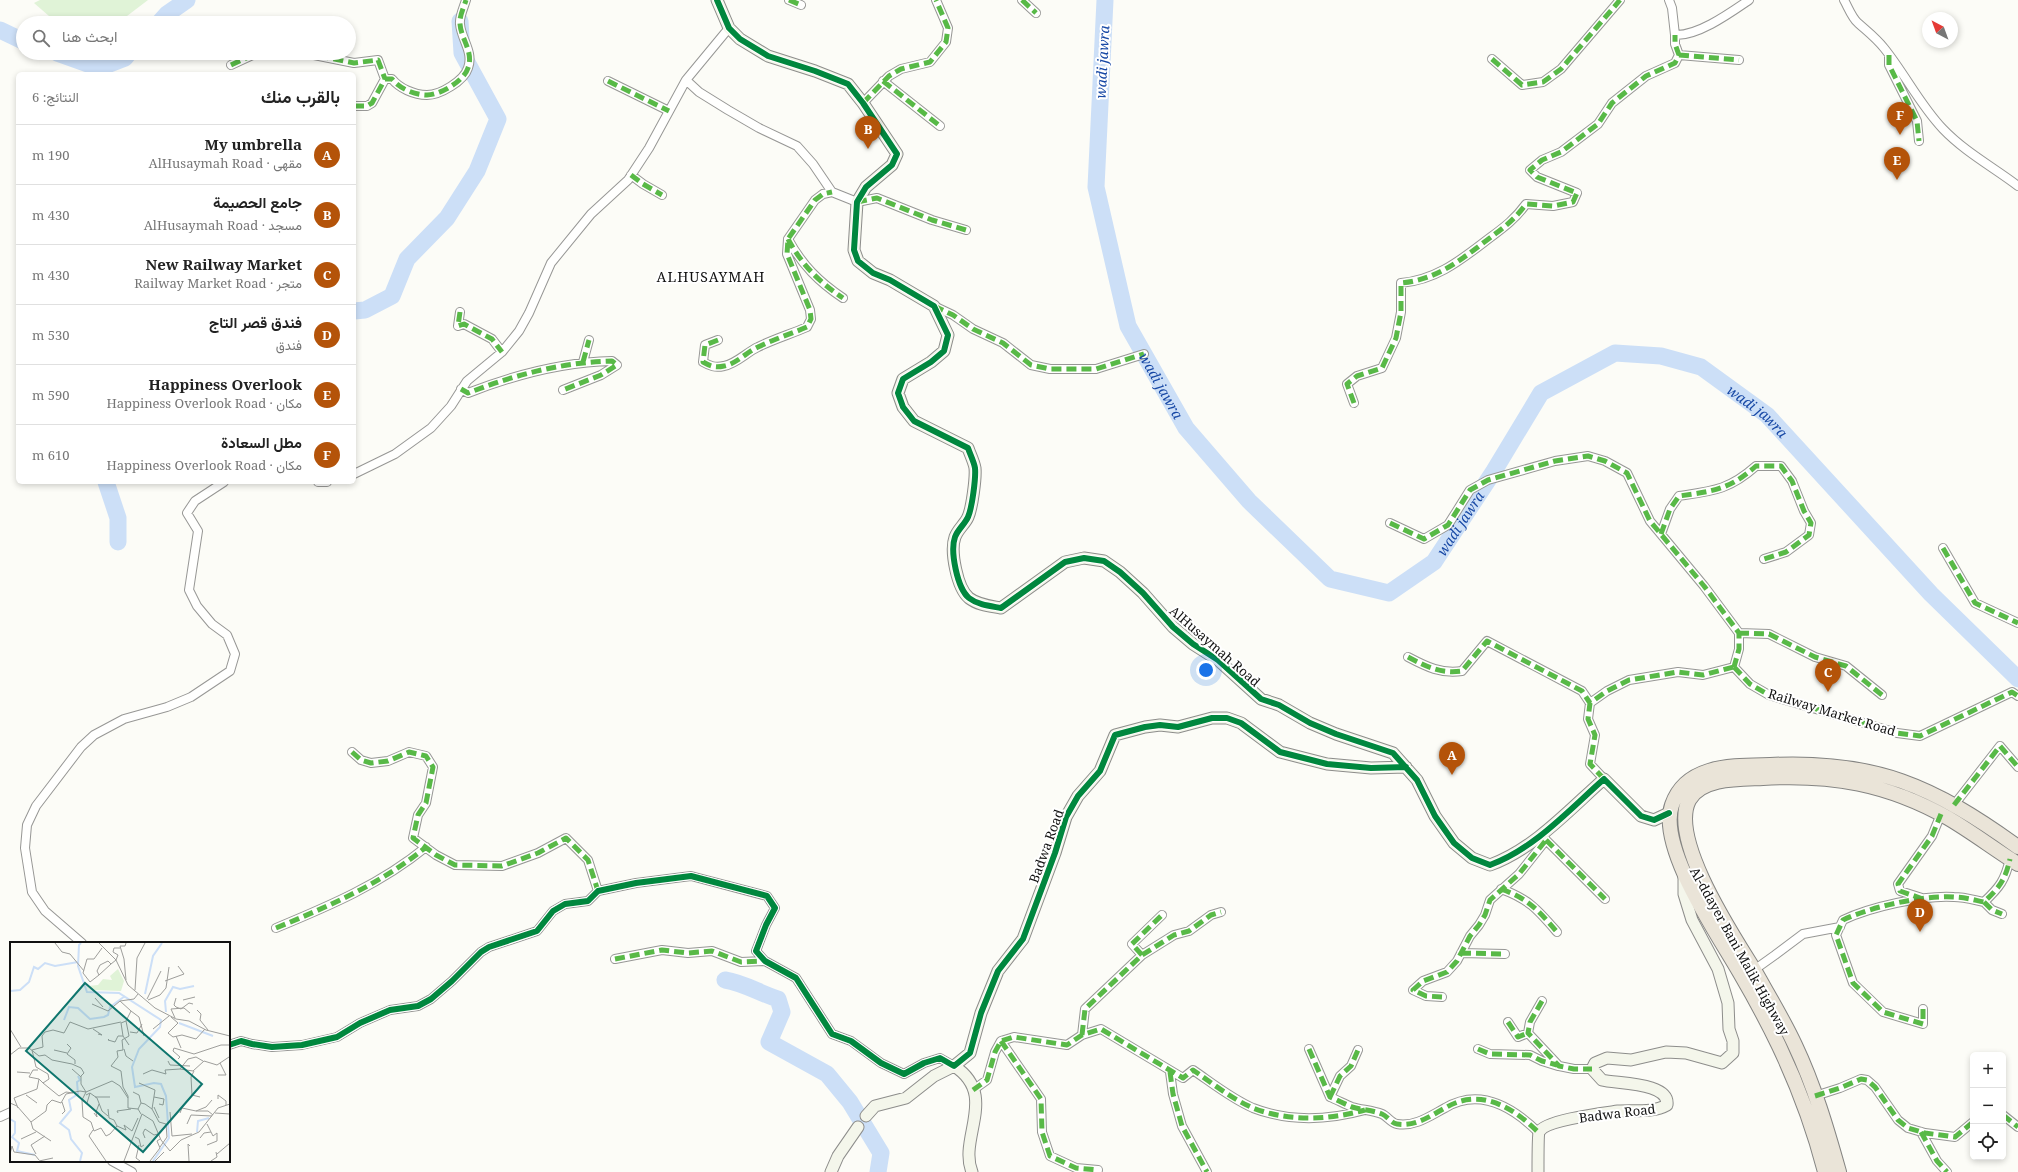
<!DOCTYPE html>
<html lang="ar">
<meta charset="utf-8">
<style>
body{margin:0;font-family:"Noto Serif",Vazirmatn,serif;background:#f6f6f6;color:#222;direction:rtl}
.controls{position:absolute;right:12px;bottom:12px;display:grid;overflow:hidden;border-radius:6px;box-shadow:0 2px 6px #0003}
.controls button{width:36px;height:36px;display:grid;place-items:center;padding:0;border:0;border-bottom:1px solid #e0e0e0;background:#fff;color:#222;font:20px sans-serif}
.compass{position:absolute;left:1922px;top:12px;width:36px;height:36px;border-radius:50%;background:#fff;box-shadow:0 2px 6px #0003;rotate:319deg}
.you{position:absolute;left:1206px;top:670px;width:14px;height:14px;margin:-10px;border:3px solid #fff;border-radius:50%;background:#1a73e8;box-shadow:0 0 0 6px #1a73e833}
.badge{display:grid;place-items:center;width:26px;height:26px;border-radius:50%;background:#b45309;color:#fff;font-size:13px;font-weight:700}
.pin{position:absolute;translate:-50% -33px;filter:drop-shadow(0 1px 2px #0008)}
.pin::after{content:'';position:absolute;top:21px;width:14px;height:12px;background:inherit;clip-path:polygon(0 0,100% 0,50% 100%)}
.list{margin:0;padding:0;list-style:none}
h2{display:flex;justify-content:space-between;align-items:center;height:52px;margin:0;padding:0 16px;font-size:17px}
h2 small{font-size:13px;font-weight:400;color:#767676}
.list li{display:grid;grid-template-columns:26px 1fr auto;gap:12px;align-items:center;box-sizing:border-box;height:60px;padding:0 16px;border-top:1px solid #e0e0e0}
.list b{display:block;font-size:15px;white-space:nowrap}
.list p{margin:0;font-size:13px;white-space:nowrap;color:#767676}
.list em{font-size:13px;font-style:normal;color:#767676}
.icon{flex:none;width:22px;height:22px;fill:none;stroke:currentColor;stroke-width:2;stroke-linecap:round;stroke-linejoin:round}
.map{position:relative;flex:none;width:2018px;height:1172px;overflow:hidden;direction:ltr}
.search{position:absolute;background:#fff;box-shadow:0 2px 6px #0003;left:16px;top:16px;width:340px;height:44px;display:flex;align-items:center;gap:10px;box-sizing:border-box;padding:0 14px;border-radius:22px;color:#767676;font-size:15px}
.panel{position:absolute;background:#fff;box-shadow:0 2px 6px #0003;left:16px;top:72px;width:340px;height:412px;border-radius:6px;direction:rtl}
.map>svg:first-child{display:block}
</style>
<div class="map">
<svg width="2018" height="1172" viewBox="0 0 2018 1172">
<rect width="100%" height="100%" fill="#fcfcf7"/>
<path fill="#e0f3d7" d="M40,0H148L127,16L82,23L49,16L34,3Z"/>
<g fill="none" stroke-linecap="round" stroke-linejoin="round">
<g stroke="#ccdff7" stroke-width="17">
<path id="s1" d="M1105,0L1096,187L1128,326L1186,428L1249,501L1330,579L1389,593L1434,562L1494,471L1541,393L1615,353L1661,356L1701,367L1767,415L1931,594L2018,679"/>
<path d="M159,23L167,14L187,0"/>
<path d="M0,30L23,41"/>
<path d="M57,53L99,68L125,58L129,53"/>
<path d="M354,311L365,310L392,296L407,259L447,218L477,171L498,119L462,53L460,21"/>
<path d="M106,482L118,518V542"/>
<path d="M725,980C744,983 759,993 778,999L782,1012L769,1042L827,1074L850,1102L881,1153L878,1172"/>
</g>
<defs>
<path id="street" d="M789,0L801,5
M1022,0L1036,13
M1669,0L1672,8L1675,35C1698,36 1730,13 1749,0
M1844,0C1848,7 1852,18 1858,23C1868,32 1876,38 1884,48C1905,74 1920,105 1943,129C1965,152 1993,167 2018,186
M729,28L686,80L699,92L728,110L759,128L797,146L813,164L832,192L857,202L877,198L932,220L966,230
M304,53L354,63L378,60L385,79
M1679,55L1739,60
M1889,55V65L1917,121L1919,141
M1492,59L1522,85L1543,82L1561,69L1620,0
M231,65L257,53
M608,81L669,111
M883,81L940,126
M863,103L889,76L901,69L930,62L946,42L948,28L936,0
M354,106H367L372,103L385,79H392C399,88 414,95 427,95C440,95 464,81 468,68C474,52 461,39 460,24C459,17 464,7 466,0
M631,175L643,184L662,195
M788,239C802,265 819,282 843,298
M934,306L953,315L973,329L1003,343L1031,365L1050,369H1096L1144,354
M460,312L458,326L464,324L492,339L502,352
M718,340L705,345L703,362C710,366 715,368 724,366C736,364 747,352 758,347C774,339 791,334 807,327L811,319L810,310L787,254L788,239L815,200L823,194L832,192
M583,362L589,340
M461,389L468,393C514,375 563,362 612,361L617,365L601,375L563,390
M1354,403L1347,384L1357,376L1382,368L1396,338L1401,312V283C1434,280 1457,263 1483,243C1500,230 1513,222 1526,204L1553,206L1573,202L1577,193L1537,177L1530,170L1542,160L1561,152L1598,124L1612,103L1646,76L1675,63L1679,55L1675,44V35
M354,474L395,454L431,428L451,406L467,381L502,352L519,331L529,313L551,263L591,214L628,180L649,148L686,80
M318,482H327
M1390,523L1424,539L1448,525L1470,490L1488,480L1555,461L1588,456L1605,461L1627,473L1650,521L1704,586L1739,633V649L1734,667
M1661,534L1670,509L1679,496C1713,491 1729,490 1756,466H1781L1792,481L1804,511L1811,523L1809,535L1786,552L1764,559
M1943,548L1975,603L2018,623
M1739,633L1769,634L1815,657L1846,666L1882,695
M1408,657C1427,667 1441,674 1462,671L1487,641L1582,691L1590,703
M1734,667L1750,684L1769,695L1897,733L1920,736L2012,692L2018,696
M352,752L361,760L371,763L388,761L409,752L426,756L433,767L426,803L418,815L413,838L436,855L455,865L502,866L538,853L566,838L588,860L598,891
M1604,779L1590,764L1595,735L1588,719L1590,703L1607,691L1629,680L1678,672L1703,675L1734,667
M1954,805L2000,746L2018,767
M1546,840L1605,899
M1501,889C1529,899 1538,910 1557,932
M1922,898L1900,891L1898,884L1932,836L1941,814
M1984,902L1992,910L2002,914
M276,928C329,906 381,884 426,847
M82,943L45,911L32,892L25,848L27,825L36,806L81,747L94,735L124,719L167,707L191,697L230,671L235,654L227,635L212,624L197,606L189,590L198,531L187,513L195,501L224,482
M1461,953L1505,954
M1142,955L1132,944L1162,915
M615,959L662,950L688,953L712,951L741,962L765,961
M1754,970L1775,955L1803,934L1840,927
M1442,997L1426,996L1413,990L1423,981L1447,972L1457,961L1470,936L1479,925L1485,915L1490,900L1519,874L1546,840L1542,834
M1542,1001L1530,1022L1528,1033L1559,1066L1574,1069H1592
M1923,1009V1024L1883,1012L1853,983L1836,935L1843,920C1870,907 1923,895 1954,897C1964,897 1974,900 1984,902C2000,887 2005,880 2010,859
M1508,1022L1518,1037L1528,1033
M1082,1035L1085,1009L1142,955L1174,935L1189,931L1211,915L1221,912
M1001,1041L1041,1099L1042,1132L1050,1156L1076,1168L1098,1170
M229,1045L241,1041L252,1044L272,1047L302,1045L337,1037L360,1023L390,1010L418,1006L431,999L452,981L481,952L489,947L537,931L553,911L565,904L588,901L598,891L636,883L691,876L767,896L775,908L766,925L756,951L765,961L796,978L832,1034L851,1041L881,1063L904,1074L924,1063L940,1058L954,1066
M1309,1049L1330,1097C1337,1100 1345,1104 1352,1107C1362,1110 1372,1110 1382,1114C1387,1116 1391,1123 1397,1124C1415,1127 1430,1116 1445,1108C1480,1087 1513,1107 1539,1133
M1478,1049L1490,1054L1530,1055L1542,1061L1558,1066
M1170,1072L1173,1094L1182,1126L1207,1172
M973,1090L987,1080L995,1052L1001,1041L1014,1037L1067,1045L1082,1035L1101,1029L1183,1078L1193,1070C1212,1083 1232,1099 1253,1108C1289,1122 1329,1120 1365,1110
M1815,1096L1840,1088L1861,1079L1867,1080L1875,1087L1898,1120L1908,1128L1925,1133L1955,1137L1973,1122
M1330,1097L1340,1076L1351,1066L1358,1050
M2003,1115L2018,1127
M0,1117L11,1112
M1921,1132L1937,1161L1947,1172
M112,1161L132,1172"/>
<path id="secondary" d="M717,0L729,28L740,39L768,56L815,71L848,84L863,103L897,154L892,165L866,187L857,202L854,250L858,261L873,273L890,280L934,306L948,335L944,351L931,362L903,379L898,393L903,407L914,421L968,448C970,454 974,462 975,468C976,478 972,508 968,517C965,524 958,529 955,537C950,551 957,588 969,598C978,605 990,606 1001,608L1065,562L1084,558L1104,561L1120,572L1143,593L1173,627L1193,644L1218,660L1261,699L1279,705L1310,723L1336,734L1393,753L1417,780L1435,816L1454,843L1472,858L1490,865C1534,849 1569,810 1604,779L1641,816L1654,820L1669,813
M954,1066L970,1053L981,1013L998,971L1023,939L1055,853L1066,817L1078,796L1100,771L1115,735L1145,727L1160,725L1178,727L1212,718H1227L1241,723L1280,752L1327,764L1371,768L1406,767
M866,1116L875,1106L906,1098L934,1076L954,1066C999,1095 958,1138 972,1172
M831,1172L838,1156L858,1127
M1538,1172C1538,1166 1538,1135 1539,1132C1545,1120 1605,1113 1618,1111C1634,1110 1653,1113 1667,1105C1670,1082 1616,1084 1602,1080L1592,1069L1595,1063L1607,1058L1631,1060L1666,1052L1686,1053L1722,1063L1733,1053V1041L1729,1029L1728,1003L1718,969L1692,920L1684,894V876"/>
<path id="highway" d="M1825,1172C1814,1129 1798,1086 1779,1046C1767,1021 1754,997 1740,973C1719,936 1657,847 1672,805C1686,764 1733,766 1770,765C1876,760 1933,786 2018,847
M1839,1172C1827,1129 1814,1085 1795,1045C1783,1019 1767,993 1753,968C1732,934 1669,839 1689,800C1702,777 1741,779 1763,778C1831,774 1888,784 1948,818C1972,832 1994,849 2018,864"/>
</defs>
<use href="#street" stroke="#979795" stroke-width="10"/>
<use href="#secondary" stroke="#8d8d8b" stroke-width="13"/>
<use href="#highway" stroke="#848482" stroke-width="16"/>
<use href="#street" stroke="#fffffe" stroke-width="8"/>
<use href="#secondary" stroke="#f4f6eb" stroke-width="11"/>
<use href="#highway" stroke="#eae4d8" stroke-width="14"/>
<path stroke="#58b947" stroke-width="5" stroke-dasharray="10 5" stroke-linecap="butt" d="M789,0L801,5
M1022,0L1036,13
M304,53L354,63L378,60L385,79
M1679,55L1739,60
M1889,55V65L1917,121L1919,141
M1492,59L1522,85L1543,82L1561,69L1620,0
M231,65L257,53
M608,81L669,111
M883,81L940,126
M863,103L889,76L901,69L930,62L946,42L948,28L936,0
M354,106H367L372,103L385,79H392C399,88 414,95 427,95C440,95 464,81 468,68C474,52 461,39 460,24C459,17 464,7 466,0
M631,175L643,184L662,195
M857,202L877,198L932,220L966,230
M788,239C802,265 819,282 843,298
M934,306L953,315L973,329L1003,343L1031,365L1050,369H1096L1144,354
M460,312L458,326L464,324L492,339L502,352
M718,340L705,345L703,362C710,366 715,368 724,366C736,364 747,352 758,347C774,339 791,334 807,327L811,319L810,310L787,254L788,239L815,200L823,194L832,192
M583,362L589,340
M461,389L468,393C514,375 563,362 612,361L617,365L601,375L563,390
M1354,403L1347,384L1357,376L1382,368L1396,338L1401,312V283C1434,280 1457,263 1483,243C1500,230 1513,222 1526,204L1553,206L1573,202L1577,193L1537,177L1530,170L1542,160L1561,152L1598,124L1612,103L1646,76L1675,63L1679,55L1675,44V35
M1390,523L1424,539L1448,525L1470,490L1488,480L1555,461L1588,456L1605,461L1627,473L1650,521L1704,586L1739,633V649L1734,667
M1661,534L1670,509L1679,496C1713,491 1729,490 1756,466H1781L1792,481L1804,511L1811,523L1809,535L1786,552L1764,559
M1943,548L1975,603L2018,623
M1739,633L1769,634L1815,657L1846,666L1882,695
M1408,657C1427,667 1441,674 1462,671L1487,641L1582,691L1590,703
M1734,667L1750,684L1769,695L1897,733L1920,736L2012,692L2018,696
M352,752L361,760L371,763L388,761L409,752L426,756L433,767L426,803L418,815L413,838L436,855L455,865L502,866L538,853L566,838L588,860L598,891
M1604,779L1590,764L1595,735L1588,719L1590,703L1607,691L1629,680L1678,672L1703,675L1734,667
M1954,805L2000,746L2018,767
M1546,840L1605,899
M1501,889C1529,899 1538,910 1557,932
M1923,899L1900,891L1898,884L1932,836L1941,814
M1984,902L1992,910L2002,914
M276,928C329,906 381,884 426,847
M1461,953L1505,954
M1142,955L1132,944L1162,915
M615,959L662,950L688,953L712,951L741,962L765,961
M1442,997L1426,996L1413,990L1423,981L1447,972L1457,961L1470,936L1479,925L1485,915L1490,900L1519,874L1546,840L1542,834
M1542,1001L1530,1022L1528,1033L1559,1066L1574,1069H1592
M1923,1009V1024L1883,1012L1853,983L1836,935L1843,920C1870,907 1923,895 1954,897C1964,897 1974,900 1984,902C2000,887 2005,880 2010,859
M1508,1022L1518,1037L1528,1033
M1082,1035L1085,1009L1142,955L1174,935L1189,931L1211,915L1221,912
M1001,1041L1041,1099L1042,1132L1050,1156L1076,1168L1098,1170
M1309,1049L1330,1097C1337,1100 1345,1104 1352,1107C1362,1110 1372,1110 1382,1114C1387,1116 1391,1123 1397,1124C1415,1127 1430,1116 1445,1108C1480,1087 1513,1107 1539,1133
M1478,1049L1490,1054L1530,1055L1542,1061L1557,1065
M1170,1072L1173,1094L1182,1126L1207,1172
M973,1090L987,1080L995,1052L1001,1041L1014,1037L1067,1045L1082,1035L1101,1029L1183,1078L1193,1070C1212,1083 1232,1099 1253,1108C1289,1122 1329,1120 1365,1110
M1815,1096L1840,1088L1861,1079L1867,1080L1875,1087L1898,1120L1908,1128L1925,1133L1955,1137L1973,1122
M1330,1097L1340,1076L1351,1066L1358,1050
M2003,1115L2018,1127
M1921,1132L1937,1161L1947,1172"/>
<defs>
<path id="cycleway" d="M717,0L729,28L740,39L768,56L815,71L848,84L863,103L897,154L892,165L866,187L857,202L854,250L858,261L873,273L890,280L934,306L948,335L944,351L931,362L903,379L898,393L903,407L914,421L968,448C970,454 974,462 975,468C976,478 972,508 968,517C965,524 958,529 955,537C950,551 957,588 969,598C978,605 990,606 1001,608L1065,562L1084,558L1104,561L1120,572L1143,593L1173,627L1193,644L1218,660L1261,699L1279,705L1310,723L1336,734L1393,753L1417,780L1435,816L1454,843L1472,858L1490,865C1534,849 1569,810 1604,779L1641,816L1654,820L1669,813
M229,1045L241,1041L252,1044L272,1047L302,1045L337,1037L360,1023L390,1010L418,1006L431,999L452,981L481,952L489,947L537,931L553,911L565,904L588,901L598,891L636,883L691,876L767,896L775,908L766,925L756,951L765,961L796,978L832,1034L851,1041L881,1063L904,1074L924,1063L940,1058L954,1066L970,1053L981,1013L998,971L1023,939L1055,853L1066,817L1078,796L1100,771L1115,735L1145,727L1160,725L1178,727L1212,718H1227L1241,723L1280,752L1327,764L1371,768L1406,767"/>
</defs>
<use href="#cycleway" stroke="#fff" stroke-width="8"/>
<use href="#cycleway" stroke="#00873e" stroke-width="6"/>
</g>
<g text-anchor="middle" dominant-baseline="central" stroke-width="4" stroke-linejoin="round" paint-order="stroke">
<g font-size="13" fill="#111" stroke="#fff">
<text transform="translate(1215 646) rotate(41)">AlHusaymah Road</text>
<text transform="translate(1832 712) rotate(17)">Railway Market Road</text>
<text transform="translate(1046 846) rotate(-70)">Badwa Road</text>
<text transform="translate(1740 951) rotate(61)">Al-ddayer Bani Malik Highway</text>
<text transform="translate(1617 1113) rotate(-7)">Badwa Road</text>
</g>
<g font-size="14" font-style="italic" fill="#1748a5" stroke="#fff">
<text transform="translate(1102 62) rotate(-87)">wadi jawra</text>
<text stroke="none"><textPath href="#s1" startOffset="398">wadi jawra</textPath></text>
<text stroke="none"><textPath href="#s1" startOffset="1215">wadi jawra</textPath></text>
<text stroke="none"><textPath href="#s1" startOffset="818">wadi jawra</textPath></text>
</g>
<g font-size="14" letter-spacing="1" fill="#111" stroke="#fff">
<text x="711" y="276">ALHUSAYMAH</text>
</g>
</g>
<g transform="translate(10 942)">
<rect width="220" height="220" fill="#fcfcf7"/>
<path d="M108,27L114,39L111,49L81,48L77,44L88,43L93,37L102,38L100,34Z" fill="#e0f3d7"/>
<path fill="none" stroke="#ccdff7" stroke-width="2" d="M71,1L69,3L68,24L77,50L109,51L151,78L150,85L129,107L122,125L125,145L144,141L151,142L156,154L159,196L143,219M0,49L10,48L19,40L24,25L28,27L35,21L45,24L68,20M135,52L143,14L152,1M156,70L155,59L163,45L170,47L184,44M54,78L59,65L68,66L80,77L94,75L98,73L100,65L115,54M169,81L203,94M68,134L70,138L67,140L68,152L59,158L61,168L50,181L59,188L61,197L72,211L70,219M0,177L5,180V191L2,195L9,201L7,209L25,213M187,190L188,179L199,176"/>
<path fill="none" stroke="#9e9e9b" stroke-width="1" d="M45,1L52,10L60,12L74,29M89,1L106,18L118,43L145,66L166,77L179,79L196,88L220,94M92,6L84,17H77L73,31L80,40L89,33L87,29L90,23L98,19L101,22L106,18L108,13L103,10L104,6H110M89,33L101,22M116,38L114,17L110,4H115L116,1M155,39L174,32L168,24M125,48L127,16L135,1M128,52L124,57L110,59L121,69L116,79L119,94L112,98L113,108L107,109L108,115L101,124L111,129L113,145L118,154V166L128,167L131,172M85,56L93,65M166,56L164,63L166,65L171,67L179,61L183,62M137,57L151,29M138,58L150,53L156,46L159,25M173,58L185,55M82,62L98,69L110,59M187,68L191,72L190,78L198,88M121,69L129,75L134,94M161,75L168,81L158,91L163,95L172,93L186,97L195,87M165,76L161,67L174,66L180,71M116,79L111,81L113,94L119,103M0,87L11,105M83,87L92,93L88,92M143,87L159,74M120,90L127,91L132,82M166,94L171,106M99,97L98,98L105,100L108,94H113M57,102L61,106L57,112L65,118V122M114,107L116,114L123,119M44,108L57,111M0,113L9,106H19L29,114L35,113L42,118L62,122L71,126L74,131L71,134V142L76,150L102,139L110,144L118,156M168,117L170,115L163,109L164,106L184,112L211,103H220M158,119L160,123L180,124M193,119L186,115L178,117L170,127L183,129L194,119L207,123L219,115M62,127L71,135M28,128H23L19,135L29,137M184,129L181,135L182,153L190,155M7,130L20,131M133,132L142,128L156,132L155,128L170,127M208,133H216L210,121M129,141L145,148L142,167M123,150L129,153L131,161M63,151L56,150L49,154L33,141L39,137L38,132L26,125L22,108L33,105L32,94L35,90L43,88L54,91L60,80L78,87L111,80M16,153L27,161M76,153L80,151L87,156L92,169L98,174M85,155H100M144,155L154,157L153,163L149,162M208,157V153L216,159V163M202,158L196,165L186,169H198L203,173M0,161L7,164L21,180L36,169L37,163L42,158L51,161L56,152L70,149L76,150L72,158L73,175L81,180L84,189L91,186L96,194L100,192L107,184L116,188L114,183L122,189L128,176M80,164L77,161L80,151M144,165L149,176M8,166L4,156L27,147L29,137L33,141M98,167L99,176L104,178L107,184M128,167L131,161L135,162L142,167L149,180L156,182L157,195L150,205M160,170L162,194L182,192M84,171L87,175L86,170L89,162M108,171L107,169L121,167M170,171L172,166L186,169M205,171L220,172M52,172L55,169L52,160M21,180L23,187L41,199M177,182L181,173L202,174M83,188L79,194L96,219M125,195L129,197L131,205L134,203M135,196L133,191L135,187L144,193L148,192M190,196L194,191L201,190M11,197L26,190M129,203L126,216L130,219M197,203L207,199V191L203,194L197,182M160,209L171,198L189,190L208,166L220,162M0,212L2,204L4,210L25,213L29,218M26,212L21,203L35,194M207,212L220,201M29,219L43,216M114,219L132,172L143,179L151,198L160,209M140,219L150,206L147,199L150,197M145,219L154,210M179,219L178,202L180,204M201,219L207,215L206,210"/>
<path fill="#0f766e" fill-opacity="0.15" stroke="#0f766e" stroke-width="2" d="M75,41L192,142L133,210L16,109Z"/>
<rect width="220" height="220" fill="none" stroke="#111" stroke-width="2"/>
</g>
</svg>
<div class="controls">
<button>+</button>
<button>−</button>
<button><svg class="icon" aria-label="locate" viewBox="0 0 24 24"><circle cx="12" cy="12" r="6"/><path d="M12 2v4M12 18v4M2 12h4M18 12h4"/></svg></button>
</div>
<svg class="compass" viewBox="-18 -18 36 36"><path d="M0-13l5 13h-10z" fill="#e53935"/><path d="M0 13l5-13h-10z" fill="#767676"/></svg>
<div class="you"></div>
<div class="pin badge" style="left:1452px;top:775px">A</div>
<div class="pin badge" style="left:868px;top:149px">B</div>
<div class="pin badge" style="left:1828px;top:692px">C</div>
<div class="pin badge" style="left:1920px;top:932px">D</div>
<div class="pin badge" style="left:1897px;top:180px">E</div>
<div class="pin badge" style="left:1900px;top:135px">F</div>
<div class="search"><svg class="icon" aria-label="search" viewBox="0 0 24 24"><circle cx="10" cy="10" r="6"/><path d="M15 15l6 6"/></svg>ابحث هنا</div>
<section class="panel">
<h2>بالقرب منك<small>النتائج: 6</small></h2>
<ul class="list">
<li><span class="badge">A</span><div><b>My umbrella</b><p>مقهى · AlHusaymah Road</p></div><em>190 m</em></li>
<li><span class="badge">B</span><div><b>جامع الحصيمة</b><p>مسجد · AlHusaymah Road</p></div><em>430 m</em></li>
<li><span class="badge">C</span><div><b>New Railway Market</b><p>متجر · Railway Market Road</p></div><em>430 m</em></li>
<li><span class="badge">D</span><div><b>فندق قصر التاج</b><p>فندق</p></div><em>530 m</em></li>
<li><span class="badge">E</span><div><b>Happiness Overlook</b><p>مكان · Happiness Overlook Road</p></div><em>590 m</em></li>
<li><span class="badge">F</span><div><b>مطل السعادة</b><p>مكان · Happiness Overlook Road</p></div><em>610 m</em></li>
</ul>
</section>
</div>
